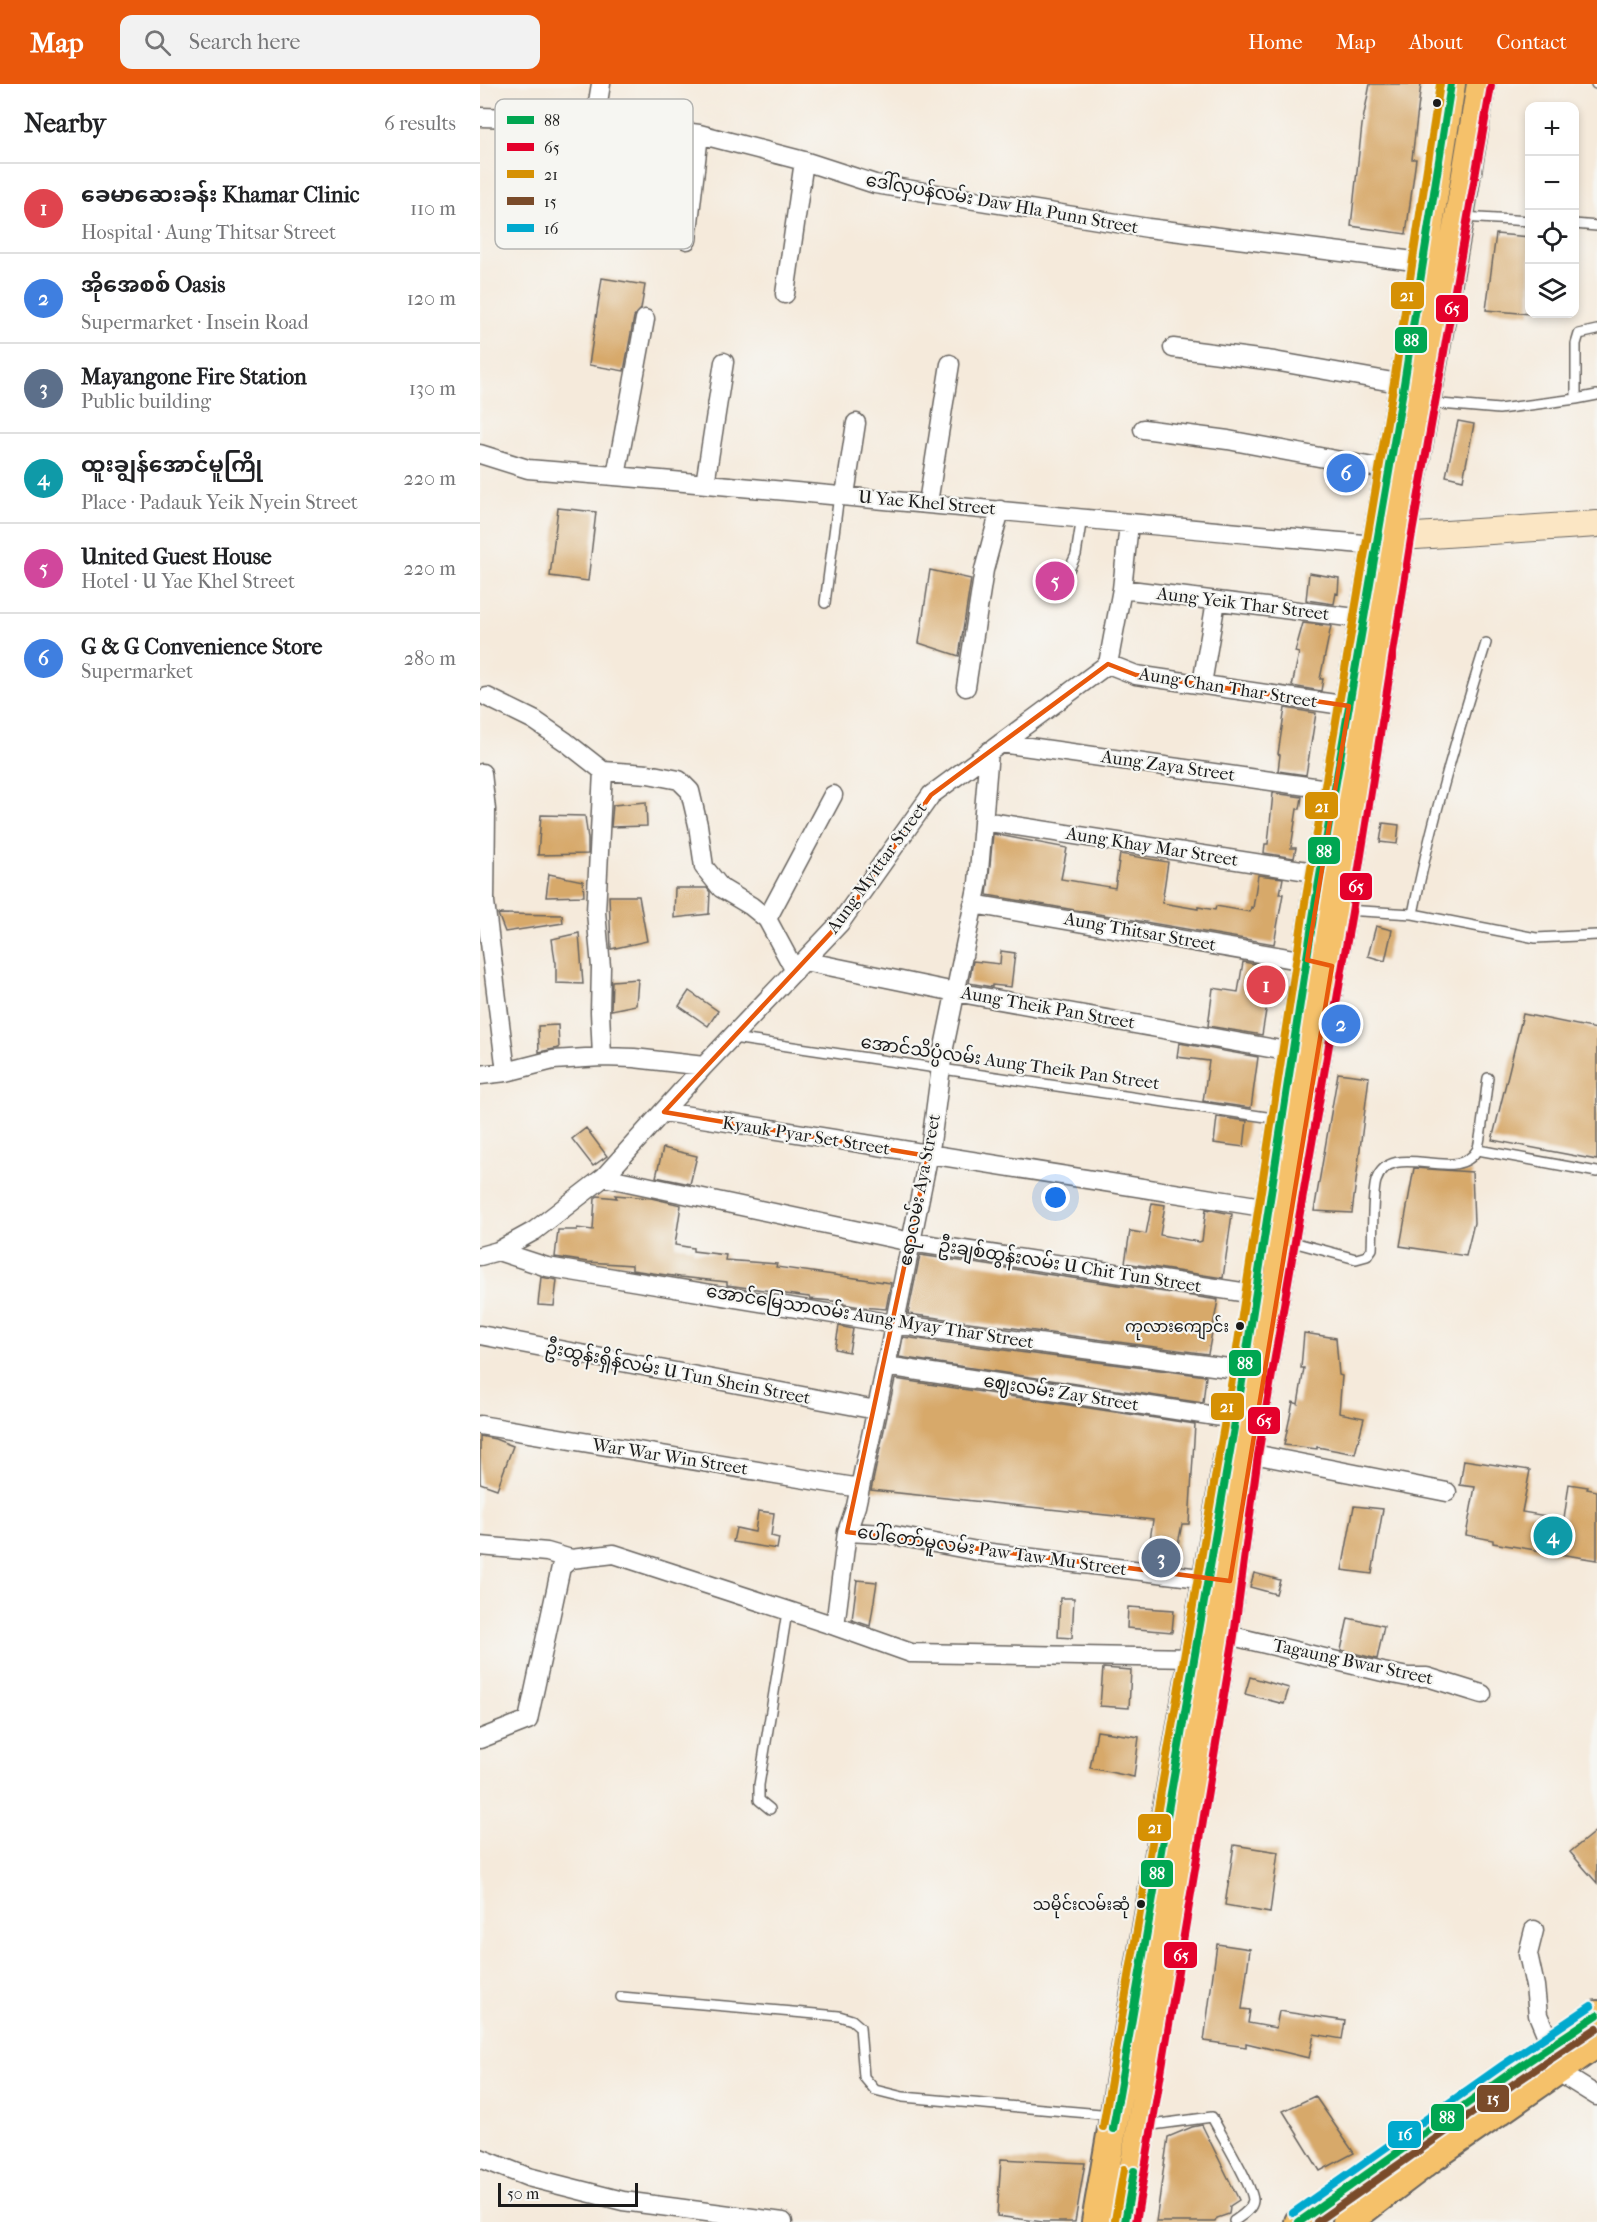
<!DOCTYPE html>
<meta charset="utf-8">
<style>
body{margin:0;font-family:"IM FELL French Canon","Noto Sans Myanmar",serif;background:#f2f2f2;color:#202124}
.controls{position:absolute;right:18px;top:18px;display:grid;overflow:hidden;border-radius:12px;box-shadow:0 3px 9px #0003}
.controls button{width:54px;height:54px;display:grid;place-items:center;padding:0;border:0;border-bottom:2px solid #e0e0e0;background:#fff;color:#202124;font:30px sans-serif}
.scale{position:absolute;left:18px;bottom:15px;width:140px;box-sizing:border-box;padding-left:6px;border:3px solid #1c1c1c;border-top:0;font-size:16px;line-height:21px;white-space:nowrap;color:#1c1c1c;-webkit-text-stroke:4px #f6f6f2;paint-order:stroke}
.you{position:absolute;left:576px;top:1114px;width:21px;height:21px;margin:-15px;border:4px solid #fff;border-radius:50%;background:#1a73e8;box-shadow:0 0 0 9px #1a73e833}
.badge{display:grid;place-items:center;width:39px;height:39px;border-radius:50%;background:#ea580c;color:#fff;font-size:20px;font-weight:700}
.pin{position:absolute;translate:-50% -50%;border:3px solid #fff;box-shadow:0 2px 6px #0006}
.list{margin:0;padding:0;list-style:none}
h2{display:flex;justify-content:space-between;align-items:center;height:78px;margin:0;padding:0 24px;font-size:26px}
h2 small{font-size:20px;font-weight:400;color:#757577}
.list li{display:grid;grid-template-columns:39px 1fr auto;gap:18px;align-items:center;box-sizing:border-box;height:90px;padding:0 24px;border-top:2px solid #e0e0e0}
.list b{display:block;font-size:22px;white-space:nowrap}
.list p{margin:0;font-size:20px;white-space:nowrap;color:#757577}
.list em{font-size:20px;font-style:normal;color:#757577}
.icon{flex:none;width:33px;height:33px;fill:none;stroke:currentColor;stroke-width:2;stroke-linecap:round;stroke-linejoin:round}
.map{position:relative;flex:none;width:1117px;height:2138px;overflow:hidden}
header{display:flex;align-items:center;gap:36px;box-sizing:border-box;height:84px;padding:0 30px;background:#ea580c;color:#fff}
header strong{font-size:28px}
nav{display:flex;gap:33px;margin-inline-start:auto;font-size:21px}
.search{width:420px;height:54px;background:#f2f2f2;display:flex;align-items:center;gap:15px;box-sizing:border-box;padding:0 21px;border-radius:12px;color:#757577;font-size:22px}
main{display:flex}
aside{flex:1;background:#fff}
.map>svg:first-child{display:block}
</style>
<header>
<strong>Map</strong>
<div class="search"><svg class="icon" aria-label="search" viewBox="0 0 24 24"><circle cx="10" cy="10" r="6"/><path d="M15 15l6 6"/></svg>Search here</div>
<nav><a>Home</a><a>Map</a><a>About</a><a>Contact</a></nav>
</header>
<main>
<aside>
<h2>Nearby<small>6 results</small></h2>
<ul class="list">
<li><span class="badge" style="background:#e0444e">1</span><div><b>ခေမာဆေးခန်း Khamar Clinic</b><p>Hospital · Aung Thitsar Street</p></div><em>110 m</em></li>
<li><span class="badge" style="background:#3f7fe0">2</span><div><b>အိုအေစစ် Oasis</b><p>Supermarket · Insein Road</p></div><em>120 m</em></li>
<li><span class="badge" style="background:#5c6f8a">3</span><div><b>Mayangone Fire Station</b><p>Public building</p></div><em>130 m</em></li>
<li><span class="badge" style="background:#0f9aa8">4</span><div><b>ထူးချွန်အောင်မူကြို</b><p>Place · Padauk Yeik Nyein Street</p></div><em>220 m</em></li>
<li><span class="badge" style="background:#d1479c">5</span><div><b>United Guest House</b><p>Hotel · U Yae Khel Street</p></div><em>220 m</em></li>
<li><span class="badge" style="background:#3f7fe0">6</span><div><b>G &amp; G Convenience Store</b><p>Supermarket</p></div><em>280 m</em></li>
</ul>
</aside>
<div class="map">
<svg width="1117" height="2138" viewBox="0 0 1117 2138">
<rect width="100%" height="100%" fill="#f6f6f2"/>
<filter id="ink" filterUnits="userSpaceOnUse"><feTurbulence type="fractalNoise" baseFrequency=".0167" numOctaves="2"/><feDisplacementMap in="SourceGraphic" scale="12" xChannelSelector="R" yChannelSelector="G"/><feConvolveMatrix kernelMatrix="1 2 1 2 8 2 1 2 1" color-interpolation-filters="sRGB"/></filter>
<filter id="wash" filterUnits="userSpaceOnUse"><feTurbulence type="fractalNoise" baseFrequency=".008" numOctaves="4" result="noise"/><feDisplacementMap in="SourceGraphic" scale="24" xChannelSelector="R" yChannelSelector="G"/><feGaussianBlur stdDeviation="1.35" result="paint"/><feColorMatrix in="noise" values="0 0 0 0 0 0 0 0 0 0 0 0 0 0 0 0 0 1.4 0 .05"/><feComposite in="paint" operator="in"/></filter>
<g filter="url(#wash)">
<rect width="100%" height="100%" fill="#f5eadb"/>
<g id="blocks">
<path fill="#d7a96b" d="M890,0H941L932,75H936L926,150L871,142L882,41Z
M1016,150L1050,153V230L1006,226Z
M122,194L165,201L161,225L154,233L144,287L109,281Z
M978,337L994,340L983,396L966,392Z
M78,424L116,428L108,497L70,492Z
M450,486L491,495L479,572L439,559Z
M829,489L859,494L858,510L856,509L854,520L826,516Z
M823,539L851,542L840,595H843L841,607L812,602L819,569L815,568Z
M805,624L836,629L826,691L798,687L800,671L798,670Z
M793,709L822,713L820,725H817L811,764H816L814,774L784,769L785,760H788Z
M166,718L167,742L131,743L133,721Z
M61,731L105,732L108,755V770L58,771Z
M903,739L919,741L917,760L900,758Z
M513,750L587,764L581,795L635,804L640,770L688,778L682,819L718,825V823L735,826L736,822L770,828L771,823L773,824L778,791L803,794L800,810H803L794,860L507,811Z
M69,790L103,797L104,812L66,813Z
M195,804H227L230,808L229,830L194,834Z
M129,812H159L167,857L131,865Z
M18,830L82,831L83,839L25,848Z
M896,842L912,846L905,877L888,872Z
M99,849L103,900L76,899V878L75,877L72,855Z
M521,867L535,869L531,903L512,901V903L489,899L493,877L520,880Z
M763,878L793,883L782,951L728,942L733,904L758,908Z
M158,895L156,921L131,926L132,897Z
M209,907L238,927L228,942L199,922Z
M1043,930L1117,945V1076L1012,1056Z
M78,941L79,964L59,968L58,942Z
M699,959L778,973L771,1024L723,1017L729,977L697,973Z
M858,989L889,993L872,1129L834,1127Z
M737,1033L767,1037L764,1063L734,1059Z
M106,1044L127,1072L113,1082L92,1055Z
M183,1064L217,1072L210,1100L176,1093Z
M934,1084L992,1088L994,1139L986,1172L920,1162Z
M135,1111L171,1114L201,1121L195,1161L213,1164V1167L246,1171L245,1176L297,1180L296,1183L411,1199L406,1225L380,1223L363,1220V1218L330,1215L329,1213L298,1209V1208L247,1201V1198L200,1193L152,1186V1181L108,1178L75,1173L78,1146H97V1144L113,1146L115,1114L118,1112L137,1114Z
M672,1119L685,1121L680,1151L719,1158L722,1157L726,1125L752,1130L743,1194L645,1179L650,1147L666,1150Z
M440,1171L738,1216L728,1270L428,1230Z
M61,1193L77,1196L74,1222L58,1221Z
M359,1242L373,1245L369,1268L355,1265Z
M824,1249L856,1254L859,1291L862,1292L859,1329L884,1334L875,1370L837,1363V1365L804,1361L813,1318L818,1320L824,1284H821Z
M423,1253L726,1292L723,1319L419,1273Z
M415,1295L715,1340L709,1440H702L694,1480L667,1476L673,1436L391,1406Z
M0,1352L15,1355L33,1362L17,1405L0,1399Z
M984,1376L1050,1386L1042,1428L1084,1435L1089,1400L1108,1403L1107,1405L1117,1407V1476L1013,1459V1456L986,1451L995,1403L980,1401Z
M874,1422L903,1425L892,1490L862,1486Z
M278,1427L294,1429L291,1452L299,1454L297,1465L253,1458L256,1444L275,1448Z
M774,1489L800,1496L796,1510L770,1503Z
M377,1496L397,1498L390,1542L372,1536Z
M580,1514H594L592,1554L578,1553Z
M648,1523L694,1526L692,1548L647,1544Z
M868,1534L904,1542L897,1575L861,1566Z
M623,1584L651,1586L649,1624L620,1622Z
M770,1593L809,1604L804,1620L765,1610Z
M617,1647L659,1653L654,1693L610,1684Z
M1117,1746V1799L1090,1768Z
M754,1761L798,1768L790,1829L745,1821Z
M737,1860L770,1865L762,1925L770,1926L768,1939L796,1944L799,1927L865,1937L862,1955L834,1950L829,1974L766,1959V1963L724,1957Z
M835,2012L874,2069L840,2087L803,2027Z
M722,2041L759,2116L750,2122L749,2130L737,2134L735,2138H676L688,2053L712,2043Z
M521,2075L605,2079L595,2138H563L517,2132Z"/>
</g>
</g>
<g filter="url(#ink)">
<use href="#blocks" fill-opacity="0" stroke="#68645f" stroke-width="1.5"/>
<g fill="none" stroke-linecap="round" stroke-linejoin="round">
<defs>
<path id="service" d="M1116,0H1117
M982,133L1050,137
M1094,140L1117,142
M1096,315L1117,311
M949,319L1019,325L1096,315V260L1099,250L1117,246
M586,492L596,471L602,433
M345,519L359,411
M864,826L933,830L1056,854L1117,851
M933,830C951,738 978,649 1006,559
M253,954L800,1035
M998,1066L1117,1088
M809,1157L876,1175L887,1172L892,1165C893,1150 892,1110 896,1097C911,1053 976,1102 997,1066C1001,1059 1006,1006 1008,994
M290,1725L279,1716V1701L307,1528
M141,1913L359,1932L372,1936L380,1943L384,1993L395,2006L423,2013L632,2031
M665,2042L732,2033C740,2049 774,2104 773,2117C772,2126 761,2132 754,2137"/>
<path id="minor" d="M0,33L115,36L219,50L324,77L395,100L668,144L942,178
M115,36L121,0
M207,156L219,50
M305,210L324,77
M693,264L794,277L924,300
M663,345L748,356L909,386
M0,370L48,385C331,407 613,437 895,461
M136,392L165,235
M225,400L244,278
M365,411L376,339
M448,419L470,280
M642,505L884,535
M628,580L656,591L869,622
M722,600L736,517
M486,603L504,486L520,426
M7,613L54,636L86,658L123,687L168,690L199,696L210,707L218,741L224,783L241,804L271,822L287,835L315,887
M521,659L855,706
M2,689L6,726L5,818L26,988
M503,737L841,789
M493,820L837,879
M287,835L353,711
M324,877L475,908L812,968
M122,973L120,928L121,883L116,828L123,687
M0,991L26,988L73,976L122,973L154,974L224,982
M184,1028L789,1124
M124,1093L431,1158L775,1210
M18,1167L67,1183L414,1240L764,1286
M0,1172L18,1167L54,1147L124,1093L224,982L360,839L451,711L628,580L642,505L649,440
M0,1251L396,1326
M406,1282L755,1335
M0,1341L380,1404
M758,1367L967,1408
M367,1448L406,1450L503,1468L737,1496
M0,1462L67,1468L91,1475
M355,1542L367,1448L376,1422L406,1282L451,1059L463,968L498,799L509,667
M744,1550L903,1588L928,1593H947L1002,1610
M0,1655L48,1636L81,1483L91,1475L134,1470L355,1542L431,1569L714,1574
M1054,1846L1048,1870L1055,1902L1058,1931L1071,1962
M1077,1987L1117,2012
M0,2074L48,2093L143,2117L303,2138"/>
<path id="secondary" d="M921,453L1117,440"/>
<path id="primary" d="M782,1169L835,821L924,300L971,0
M616,2138L749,1369
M645,2138L744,1550L768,1369L862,826L921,453L979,133L1001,0
M819,2138L1029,1990L1117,1931
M867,2138L950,2075L1117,1959"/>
</defs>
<use href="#service" stroke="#68645f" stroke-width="12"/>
<use href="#minor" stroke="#68645f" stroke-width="21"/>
<use href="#secondary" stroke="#68645f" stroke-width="28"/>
<use href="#primary" stroke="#68645f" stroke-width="32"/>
<use href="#service" stroke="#fff" stroke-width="9"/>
<use href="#minor" stroke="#fff" stroke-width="18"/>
<use href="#secondary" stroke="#fbe6c4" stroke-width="26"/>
<use href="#primary" stroke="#f5c16b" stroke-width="28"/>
<defs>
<path id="bus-1" d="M633,2045L764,1286L835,821L924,300L971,0
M645,2138L654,2087
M819,2138L1029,1990L1117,1931"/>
<path id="bus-2" d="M656,2138L754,1552L778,1371L872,828L931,455L1011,2"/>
<path id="bus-3" d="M623,2043L754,1284L825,819L914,298L960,0
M635,2136L644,2085"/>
<path id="bus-4" d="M837,2138L1035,1999L1117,1944"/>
<path id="bus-5" d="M813,2129L1023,1981L1111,1922"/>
</defs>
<use href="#bus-1" stroke="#f6f6f2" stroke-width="12"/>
<use href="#bus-2" stroke="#f6f6f2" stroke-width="12"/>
<use href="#bus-3" stroke="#f6f6f2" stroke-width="12"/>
<use href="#bus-4" stroke="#f6f6f2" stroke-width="12"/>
<use href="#bus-5" stroke="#f6f6f2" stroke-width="12"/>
<use href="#bus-1" stroke="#00a651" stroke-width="8"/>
<use href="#bus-2" stroke="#e4002b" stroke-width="8"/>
<use href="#bus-3" stroke="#d69104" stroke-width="8"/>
<use href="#bus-4" stroke="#7a4b2a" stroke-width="8"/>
<use href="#bus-5" stroke="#00a9ce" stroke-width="8"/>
</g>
</g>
<path fill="none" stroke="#e8590c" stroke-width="4.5" stroke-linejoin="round" d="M628,580L656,591L869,622L827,876L852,882L750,1497L367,1448L448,1072L184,1028L360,839L451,711Z"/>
<g fill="#1c1c1c" stroke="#f6f6f2" stroke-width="2">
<circle cx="957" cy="19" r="5"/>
<circle cx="760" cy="1242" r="5"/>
<circle cx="661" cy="1820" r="5"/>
</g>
<g text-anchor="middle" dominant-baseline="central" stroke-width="4.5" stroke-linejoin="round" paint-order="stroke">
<g font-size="16" fill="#1c1c1c" stroke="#f6f6f2" text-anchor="end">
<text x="749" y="1242">ကုလားကျောင်း</text>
<text x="650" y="1820">သမိုင်းလမ်းဆုံ</text>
</g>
<g font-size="18" fill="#1c1c1c" stroke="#f6f6f2">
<text transform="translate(522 120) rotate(10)">ဒေါ်လှပန်လမ်း Daw Hla Punn Street</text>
<text transform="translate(447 419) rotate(5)">U Yae Khel Street</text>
<text transform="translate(763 520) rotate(7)">Aung Yeik Thar Street</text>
<text transform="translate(748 604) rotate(9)">Aung Chan Thar Street</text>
<text transform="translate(688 682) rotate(8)">Aung Zaya Street</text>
<text transform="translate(672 763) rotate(9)">Aung Khay Mar Street</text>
<text transform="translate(397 784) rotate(-54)">Aung Myittar Street</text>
<text transform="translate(660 848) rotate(10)">Aung Thitsar Street</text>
<text transform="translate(568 924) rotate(10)">Aung Theik Pan Street</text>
<text transform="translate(530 979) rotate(8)">အောင်သိပ္ပံလမ်း Aung Theik Pan Street</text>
<text transform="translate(326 1052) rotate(9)">Kyauk Pyar Set Street</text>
<text transform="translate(440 1106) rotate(-79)">ဧရာလမ်း Aya Street</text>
<text transform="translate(590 1182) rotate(9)">ဦးချစ်ထွန်းလမ်း U Chit Tun Street</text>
<text transform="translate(390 1233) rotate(9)">အောင်မြေသာလမ်း Aung Myay Thar Street</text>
<text transform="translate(198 1289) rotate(11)">ဦးထွန်းရှိန်လမ်း U Tun Shein Street</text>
<text transform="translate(581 1309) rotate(9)">ဈေးလမ်း Zay Street</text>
<text transform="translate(190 1373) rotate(9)">War War Win Street</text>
<text transform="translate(512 1467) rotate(8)">ပေါ်တော်မူလမ်း Paw Taw Mu Street</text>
<text transform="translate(873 1578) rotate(12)">Tagaung Bwar Street</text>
</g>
</g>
<rect x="15" y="15" width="198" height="150" rx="9" fill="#f6f6f2" stroke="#b5b5b2" stroke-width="1.5"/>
<rect x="27" y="32" width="27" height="8" fill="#00a651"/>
<rect x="27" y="59" width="27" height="8" fill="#e4002b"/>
<rect x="27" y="86" width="27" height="8" fill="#d69104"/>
<rect x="27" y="113" width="27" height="8" fill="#7a4b2a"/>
<rect x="27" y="140" width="27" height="8" fill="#00a9ce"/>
<g font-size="16" fill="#1c1c1c">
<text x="64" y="42">88</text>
<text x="64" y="69">65</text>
<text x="64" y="96">21</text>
<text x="64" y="123">15</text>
<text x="64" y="150">16</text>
</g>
<g stroke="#f6f6f2" stroke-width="2">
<rect x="910" y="197" width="35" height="29" rx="6" fill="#d69104"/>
<rect x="955" y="210" width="34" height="29" rx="6" fill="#e4002b"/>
<rect x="914" y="242" width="34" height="28" rx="6" fill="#00a651"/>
<rect x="824" y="707" width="35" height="29" rx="6" fill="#d69104"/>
<rect x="827" y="752" width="34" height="29" rx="6" fill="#00a651"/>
<rect x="859" y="788" width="34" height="29" rx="6" fill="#e4002b"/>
<rect x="748" y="1265" width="34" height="28" rx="6" fill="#00a651"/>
<rect x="730" y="1308" width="35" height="29" rx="6" fill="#d69104"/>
<rect x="767" y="1322" width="34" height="29" rx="6" fill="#e4002b"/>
<rect x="657" y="1729" width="35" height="29" rx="6" fill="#d69104"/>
<rect x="660" y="1775" width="34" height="29" rx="6" fill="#00a651"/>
<rect x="683" y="1857" width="35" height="28" rx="6" fill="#e4002b"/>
<rect x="996" y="2000" width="34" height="29" rx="6" fill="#7a4b2a"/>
<rect x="950" y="2019" width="35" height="29" rx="6" fill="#00a651"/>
<rect x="907" y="2036" width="35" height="29" rx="6" fill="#00a9ce"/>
</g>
<g font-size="16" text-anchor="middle" font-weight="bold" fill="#fff">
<text x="927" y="217">21</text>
<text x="972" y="230">65</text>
<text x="931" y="262">88</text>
<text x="842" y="728">21</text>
<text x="844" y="773">88</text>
<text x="876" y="808">65</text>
<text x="765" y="1285">88</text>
<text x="747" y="1328">21</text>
<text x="784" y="1342">65</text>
<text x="675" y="1749">21</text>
<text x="677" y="1795">88</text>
<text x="701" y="1877">65</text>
<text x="1013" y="2020">15</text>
<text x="967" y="2039">88</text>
<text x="925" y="2056">16</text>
</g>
</svg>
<div class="controls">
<button>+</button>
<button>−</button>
<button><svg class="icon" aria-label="locate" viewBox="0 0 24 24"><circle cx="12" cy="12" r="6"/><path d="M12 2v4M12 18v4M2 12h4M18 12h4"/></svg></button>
<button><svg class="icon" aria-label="layers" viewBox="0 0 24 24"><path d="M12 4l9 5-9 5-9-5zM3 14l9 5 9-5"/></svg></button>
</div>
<div class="scale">50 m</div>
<div class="you"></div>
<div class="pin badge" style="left:786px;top:901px;background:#e0444e">1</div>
<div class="pin badge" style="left:861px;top:940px;background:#3f7fe0">2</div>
<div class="pin badge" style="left:681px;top:1474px;background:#5c6f8a">3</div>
<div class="pin badge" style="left:1073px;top:1452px;background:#0f9aa8">4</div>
<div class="pin badge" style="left:575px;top:497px;background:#d1479c">5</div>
<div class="pin badge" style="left:866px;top:389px;background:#3f7fe0">6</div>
</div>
</main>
